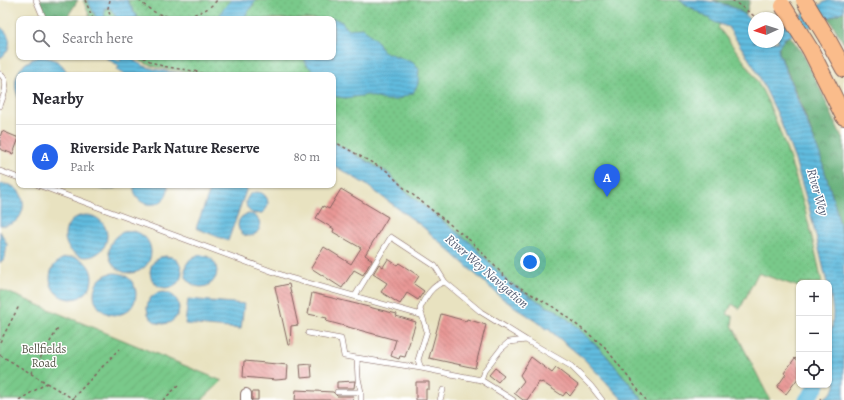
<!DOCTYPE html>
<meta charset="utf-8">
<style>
body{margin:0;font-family:Alegreya,serif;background:#f2f2f3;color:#2b2b33}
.controls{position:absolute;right:12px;bottom:12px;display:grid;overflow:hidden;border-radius:8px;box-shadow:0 1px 3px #0004}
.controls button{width:36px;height:36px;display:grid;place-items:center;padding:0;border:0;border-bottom:1px solid #e1e1e2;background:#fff;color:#2b2b33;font:20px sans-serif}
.compass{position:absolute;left:748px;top:12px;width:36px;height:36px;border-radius:50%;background:#fff;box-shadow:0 1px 3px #0004;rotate:267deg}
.you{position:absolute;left:530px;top:262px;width:14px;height:14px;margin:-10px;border:3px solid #fff;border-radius:50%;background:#1a73e8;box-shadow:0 0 0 6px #1a73e833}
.badge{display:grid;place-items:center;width:26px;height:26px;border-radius:50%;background:#2563eb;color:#fff;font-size:13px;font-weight:700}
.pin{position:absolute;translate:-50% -33px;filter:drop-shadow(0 1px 2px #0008)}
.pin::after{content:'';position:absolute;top:21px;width:14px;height:12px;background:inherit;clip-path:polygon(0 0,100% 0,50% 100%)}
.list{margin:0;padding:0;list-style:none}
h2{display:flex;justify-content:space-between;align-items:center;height:52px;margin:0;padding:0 16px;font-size:17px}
h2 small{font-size:13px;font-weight:400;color:#7c7c81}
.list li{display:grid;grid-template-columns:26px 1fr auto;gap:12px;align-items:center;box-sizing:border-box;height:64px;padding:0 16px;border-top:1px solid #e1e1e2}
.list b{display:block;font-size:15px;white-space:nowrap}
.list p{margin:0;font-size:13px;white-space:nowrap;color:#7c7c81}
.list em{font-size:13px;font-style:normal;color:#7c7c81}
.icon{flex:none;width:22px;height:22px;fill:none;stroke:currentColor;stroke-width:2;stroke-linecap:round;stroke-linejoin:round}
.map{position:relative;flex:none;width:844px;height:400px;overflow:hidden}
.search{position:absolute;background:#fff;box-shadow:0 1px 3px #0004;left:16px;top:16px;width:320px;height:44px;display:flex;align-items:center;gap:10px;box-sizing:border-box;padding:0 14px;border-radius:8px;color:#7c7c81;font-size:15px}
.panel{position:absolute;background:#fff;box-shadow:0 1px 3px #0004;left:16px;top:72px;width:320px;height:116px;border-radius:8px}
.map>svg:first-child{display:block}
</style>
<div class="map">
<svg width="844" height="400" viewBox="0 0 844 400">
<defs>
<pattern id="forest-crowns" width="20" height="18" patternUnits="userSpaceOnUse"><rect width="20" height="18" fill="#62ad76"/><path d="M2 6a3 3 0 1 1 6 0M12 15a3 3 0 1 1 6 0" fill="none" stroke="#538c61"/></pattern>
<pattern id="park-dots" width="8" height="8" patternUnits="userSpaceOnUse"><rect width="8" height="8" fill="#79c98a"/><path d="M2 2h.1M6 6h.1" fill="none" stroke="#6aac77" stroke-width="1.8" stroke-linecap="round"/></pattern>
<pattern id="garden-furrows" width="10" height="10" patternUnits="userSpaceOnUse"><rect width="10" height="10" fill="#79c98a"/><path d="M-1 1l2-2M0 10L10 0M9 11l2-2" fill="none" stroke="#6aac77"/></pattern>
<pattern id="water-rules" width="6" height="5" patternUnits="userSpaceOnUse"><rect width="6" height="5" fill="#61bbde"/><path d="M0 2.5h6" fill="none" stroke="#5297b4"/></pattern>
<pattern id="building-back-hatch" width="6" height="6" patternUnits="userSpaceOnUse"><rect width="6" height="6" fill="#e89795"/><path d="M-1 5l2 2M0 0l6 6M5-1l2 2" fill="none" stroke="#be7b7a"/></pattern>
</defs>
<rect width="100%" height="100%" fill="#fff"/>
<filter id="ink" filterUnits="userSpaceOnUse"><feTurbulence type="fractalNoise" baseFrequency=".025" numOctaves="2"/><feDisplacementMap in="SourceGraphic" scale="8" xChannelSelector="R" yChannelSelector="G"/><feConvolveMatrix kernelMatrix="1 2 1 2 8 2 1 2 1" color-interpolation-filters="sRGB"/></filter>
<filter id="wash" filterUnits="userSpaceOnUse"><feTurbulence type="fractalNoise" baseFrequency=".012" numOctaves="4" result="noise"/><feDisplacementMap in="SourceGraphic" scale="16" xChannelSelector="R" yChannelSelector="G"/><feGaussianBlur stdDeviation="0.9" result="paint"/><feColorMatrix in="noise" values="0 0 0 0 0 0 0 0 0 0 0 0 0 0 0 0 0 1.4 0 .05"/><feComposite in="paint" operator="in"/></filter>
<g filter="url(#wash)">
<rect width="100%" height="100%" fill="#e8e2c0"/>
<path fill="#79c98a" stroke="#62745a" d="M83,0H87L97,19H91Z"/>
<path fill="url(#forest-crowns)" stroke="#566650" d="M39,0H78L66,19H47Z
M713,0H750L746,15L734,8Z
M844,11V44L829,18Z
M790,36L803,54L823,95L844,142V243C829,177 807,114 779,53C778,44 782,39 790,36Z"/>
<path fill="url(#park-dots)" stroke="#62745a" d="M127,0H231L220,15V19H138Z
M256,0H679L720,25L718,27C734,48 751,68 763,92C771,107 777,124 783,140C800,186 812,234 822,283H799V287L758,273L740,309L732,304L727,314L733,317L732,325L770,400H643L605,354L576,326L556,310L548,307L508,282L472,244L406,192L388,173L333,142V75H205C177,67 160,74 134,57C153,57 171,61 189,57H333V19H243Z
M106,7L111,9L117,19H105L104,10Z"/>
<path fill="url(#garden-furrows)" stroke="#62745a" d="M0,289L222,381L202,400H0Z"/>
<path fill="url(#water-rules)" stroke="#566d84" d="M87,0H127L138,19H117L111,9L107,8V7L104,9L105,19H97Z
M231,0H256L243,19H220C219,9 227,7 231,0Z
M679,0C703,0 726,0 745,15C749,18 751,22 754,24V42H778V28L828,0H844V11L785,38L778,48L779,53L820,155L836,209L844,243V400H821C832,393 840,388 832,375L829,377V337L832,328L833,313L829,283H827L810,211L795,160L778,115L756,70L728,27L716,23Z
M333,18L342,22L347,29L363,28L379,43L382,51L412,62L419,69L418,84L413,93L396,100H384L368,95L345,98L333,96V75H317L305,63V57H333Z
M0,27C12,34 13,50 0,58Z
M39,57C53,57 63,62 68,75H19V99C10,80 19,62 39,57Z
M113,57L119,61L121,59L120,57H131C143,72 175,71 192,75H126L117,70L119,66L106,58Z
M333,142L388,173L406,192L472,244L508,282L548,307L556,310L576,326L605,354L643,400H623L584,359L548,329L547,330L539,323L503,299L423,227L365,184L333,165Z
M0,184C32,182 30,229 0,225Z
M91,185H121C112,191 101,191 91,185Z
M134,185H168C170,211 132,211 134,185Z
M212,185H238L247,188L228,241L196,228Z
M246 203a11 11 0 1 1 22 0a11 11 0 1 1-22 0Z
M238 225a11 11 0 1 1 22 0a11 11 0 1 1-22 0Z
M65 236a21 21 0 1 1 42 0a21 21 0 1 1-42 0Z
M0,231L7,244L5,258L0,263Z
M109 252a21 21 0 1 1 42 0a21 21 0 1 1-42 0Z
M185 271a16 16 0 1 1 32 0a16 16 0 1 1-32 0Z
M150 272a16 16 0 1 1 32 0a16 16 0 1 1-32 0Z
M50 278a21 21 0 1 1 42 0a21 21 0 1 1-42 0Z
M94 294a21 21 0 1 1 42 0a21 21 0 1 1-42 0Z
M147 308a16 16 0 1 1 32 0a16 16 0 1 1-32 0Z
M188,299L244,304L241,329L185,324Z
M811,389L817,393L811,400H798Z"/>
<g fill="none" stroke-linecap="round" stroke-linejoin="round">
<path stroke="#61bbde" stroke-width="15" d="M806,400L818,385"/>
</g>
<g id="blocks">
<path fill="url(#building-back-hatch)" d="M2,131L19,138L13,154L0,149V137Z
M341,189L388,217L365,255L372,260L363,275L354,270L342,288L311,268L324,247L351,264L361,248L333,232L334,229L316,218L323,206L329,209Z
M388,259L397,265L399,263L419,276L414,284L424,291L418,300L407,293L400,304L381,292L387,283L373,274L379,264L383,267Z
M289,284L298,325L291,326L290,345H288L275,287Z
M312,293L397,314L396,316L416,322L405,357L400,356L399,359L391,356L396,340L326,321L327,318L308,314Z
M441,314L466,321L467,319L486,325L475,368L429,358Z
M531,357L552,373L556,368L578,385L570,396L566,392L563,396L542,382L541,383L539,382L527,400H523L514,393L524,381L520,375Z
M795,358L799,361V377L786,394L777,387L786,374L784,373Z
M244,361L288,365L287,379L276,380L243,377Z
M311,364L312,377L301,378L300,365Z
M495,368L504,375L498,382L489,375Z
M355,381L354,388H337V382Z
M416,382H429V389H426V400H416Z
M296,390L333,392L337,396H354L353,400H295Z
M252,392H258V400H252Z"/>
</g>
</g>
<g filter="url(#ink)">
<use href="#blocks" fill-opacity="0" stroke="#81635f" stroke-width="1"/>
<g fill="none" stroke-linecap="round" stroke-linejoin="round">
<defs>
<path id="service" d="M36,0L44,19
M0,74C11,82 3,96 0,106
M0,171L19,178
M38,185L290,278L421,315
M355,296L391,237L435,266L445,282L481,312L526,340
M308,333L341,339L344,356L421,368L481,380L513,400
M357,358L358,378L361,392
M421,368L418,360L427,331L420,309C424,298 433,284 445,282
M481,380L484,371L501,349L509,342L526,340L571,366L591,386L602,400
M337,392H361V400
M440,400L443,390"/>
<path id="minor" d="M246,400V394"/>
<path id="trunk" d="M827,38L844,69
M810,49L844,117"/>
</defs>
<use href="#service" stroke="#81635f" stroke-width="6"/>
<use href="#minor" stroke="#81635f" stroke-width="12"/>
<use href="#trunk" stroke="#81635f" stroke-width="18"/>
<path stroke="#81635f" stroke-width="1.5" stroke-dasharray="3 3" stroke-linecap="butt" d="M85,0L93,19
M110,0L108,8L111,19
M139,0C145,6 151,11 159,14C178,21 205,15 217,0
M732,0L757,18
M143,57C165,72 185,66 207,75
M333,141L387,171L403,187L472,242L509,281L555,308L604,346L646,400
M0,342L19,306
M0,355L75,400
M31,373L59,327
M73,398L119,349
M820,398L821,400
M19,400L47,383
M163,400L178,386"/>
<use href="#service" stroke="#fff" stroke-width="5"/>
<use href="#minor" stroke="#fff" stroke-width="10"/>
<use href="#trunk" stroke="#fabc8b" stroke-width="16"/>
<defs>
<path id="trunk-bridge" d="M804,0L827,38
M783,6L810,49"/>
</defs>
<use href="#trunk-bridge" stroke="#81635f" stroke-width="18" stroke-linecap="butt"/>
<use href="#trunk-bridge" stroke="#fabc8b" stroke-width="16"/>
</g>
</g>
<g text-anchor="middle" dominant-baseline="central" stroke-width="3" stroke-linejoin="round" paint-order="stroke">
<g font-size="12" fill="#5a5a4c" stroke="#fff">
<text x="44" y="349">Bellfields<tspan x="44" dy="14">Road</tspan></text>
</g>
<g font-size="13" font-style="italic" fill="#535d73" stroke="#fff">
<text transform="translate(818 192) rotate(74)">River Wey</text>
<text transform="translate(487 271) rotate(41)">River Wey Navigation</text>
</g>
</g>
</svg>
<div class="controls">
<button>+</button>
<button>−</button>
<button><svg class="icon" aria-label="locate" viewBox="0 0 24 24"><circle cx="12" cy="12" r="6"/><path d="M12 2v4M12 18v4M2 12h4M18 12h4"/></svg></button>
</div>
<svg class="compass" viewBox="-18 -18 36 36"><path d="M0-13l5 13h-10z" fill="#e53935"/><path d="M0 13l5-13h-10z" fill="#7c7c81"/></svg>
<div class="you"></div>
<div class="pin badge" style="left:607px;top:197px">A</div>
<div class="search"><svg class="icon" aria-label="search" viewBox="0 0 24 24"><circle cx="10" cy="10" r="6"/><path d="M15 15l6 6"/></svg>Search here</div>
<section class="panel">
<h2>Nearby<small></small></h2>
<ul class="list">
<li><span class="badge">A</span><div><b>Riverside Park Nature Reserve</b><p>Park</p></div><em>80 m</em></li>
</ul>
</section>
</div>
